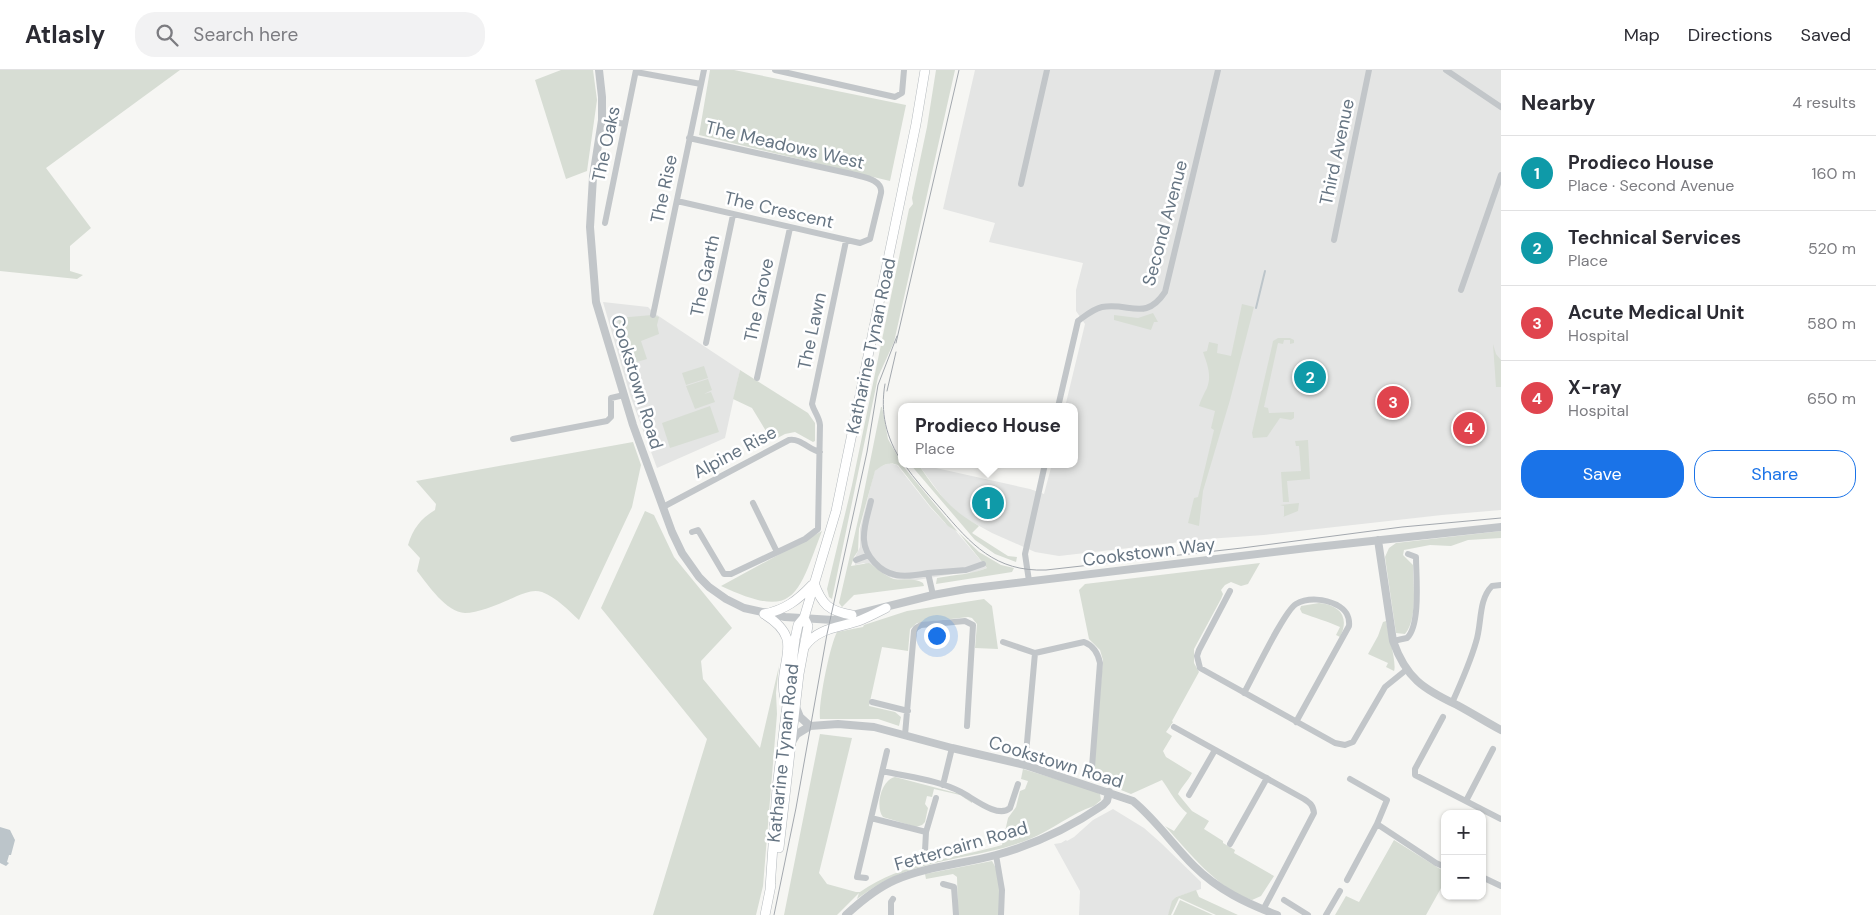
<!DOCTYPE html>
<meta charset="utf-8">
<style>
body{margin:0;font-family:"DM Sans",sans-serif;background:#f2f2f3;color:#2b2b33}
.controls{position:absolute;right:15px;bottom:15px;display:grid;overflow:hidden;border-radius:10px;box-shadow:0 1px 4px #0004}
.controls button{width:45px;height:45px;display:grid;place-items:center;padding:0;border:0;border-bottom:1px solid #e1e1e2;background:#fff;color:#2b2b33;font:25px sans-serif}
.you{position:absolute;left:936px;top:565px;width:18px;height:18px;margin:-12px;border:4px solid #fff;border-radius:50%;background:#1a73e8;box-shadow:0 0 0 8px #1a73e833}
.badge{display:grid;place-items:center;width:32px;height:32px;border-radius:50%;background:#1a73e8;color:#fff;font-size:16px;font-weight:700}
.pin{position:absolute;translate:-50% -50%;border:2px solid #fff;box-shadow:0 1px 5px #0006}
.popup{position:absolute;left:898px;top:333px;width:180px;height:65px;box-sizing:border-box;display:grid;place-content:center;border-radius:10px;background:#fff;filter:drop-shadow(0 1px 4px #0005);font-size:16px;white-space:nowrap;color:#7c7c81}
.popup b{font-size:19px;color:#2b2b33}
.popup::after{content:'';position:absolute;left:50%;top:100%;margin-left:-10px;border:10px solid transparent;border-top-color:#fff}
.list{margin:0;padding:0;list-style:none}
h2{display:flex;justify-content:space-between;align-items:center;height:65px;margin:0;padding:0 20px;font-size:21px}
h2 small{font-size:16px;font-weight:400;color:#7c7c81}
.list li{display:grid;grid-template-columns:32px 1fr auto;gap:15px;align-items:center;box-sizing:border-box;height:75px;padding:0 20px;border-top:1px solid #e1e1e2}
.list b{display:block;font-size:19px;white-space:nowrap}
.list p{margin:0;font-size:16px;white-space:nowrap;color:#7c7c81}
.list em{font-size:16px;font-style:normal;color:#7c7c81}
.actions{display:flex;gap:10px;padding:15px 20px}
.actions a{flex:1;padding:11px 0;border:1px solid #1a73e8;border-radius:20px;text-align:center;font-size:18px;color:#1a73e8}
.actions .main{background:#1a73e8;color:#fff}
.icon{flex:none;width:28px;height:28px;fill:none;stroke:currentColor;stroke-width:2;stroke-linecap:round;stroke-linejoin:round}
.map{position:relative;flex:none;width:1501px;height:845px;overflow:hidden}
header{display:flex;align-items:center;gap:30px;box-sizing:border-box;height:70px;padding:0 25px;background:#fff;border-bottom:1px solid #e1e1e2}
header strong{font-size:24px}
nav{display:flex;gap:28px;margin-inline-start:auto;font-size:18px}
.search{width:350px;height:45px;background:#f2f2f3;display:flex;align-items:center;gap:12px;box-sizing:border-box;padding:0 18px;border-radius:20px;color:#7c7c81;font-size:19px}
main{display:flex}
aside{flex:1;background:#fff}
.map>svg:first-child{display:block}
</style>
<header>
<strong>Atlasly</strong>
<div class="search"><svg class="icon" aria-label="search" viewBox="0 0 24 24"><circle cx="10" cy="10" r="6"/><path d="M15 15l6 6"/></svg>Search here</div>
<nav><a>Map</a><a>Directions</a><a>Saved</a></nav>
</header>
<main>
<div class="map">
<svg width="1501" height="845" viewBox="0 0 1501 845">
<rect width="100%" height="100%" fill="#f6f6f3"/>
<path fill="#e4e5e4" d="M975,0H1501V440L1442,445L1264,465L1207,469L1059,486L1035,482L992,463L963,447L946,432L918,394L1030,419L1044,424L1052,394H1074V337H1065L1085,254L1076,241V220L1083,193L989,172L995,153L943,139Z
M603,232L648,237L654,243L740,300L725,368L657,398L630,325Z
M889,393L897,395L930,437L945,453L955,460L987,498L973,503L965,502L917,510H901L889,507L864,493L855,495V487L860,477V459L874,403L877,398Z
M1113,739L1144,758L1161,773L1201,812V819L1176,827L1168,845H1079L1080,821L1054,774L1061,773L1066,770L1067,771L1074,767L1093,750Z"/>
<path fill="#d7ddd4" d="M0,0H180L46,98L91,158L70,176V201L83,205L77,209L0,201Z
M561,0H593L597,30L587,101L566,109L535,10Z
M710,0H734L906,35L890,111L699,65Z
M936,0H955L894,272L878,307L832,529L829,527L827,519L852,415L909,139L913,134L912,128L927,57Z
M1242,234L1254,237L1230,330L1203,421L1199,456L1188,453L1194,428L1198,427L1214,360L1211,358L1215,341L1199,336C1201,329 1204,324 1207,318C1212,305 1207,294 1203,282L1207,281L1209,272L1218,274L1217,283L1231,286Z
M1153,243L1158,252H1154L1151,260L1114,250V245L1138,248Z
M652,245L659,247L657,255L659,264L641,271L647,289L626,295L618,248Z
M1278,268H1290L1294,270V273L1290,274V270H1284L1283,274L1278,273L1264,337L1268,338L1269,343L1294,342V348L1291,350L1280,348L1267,367L1253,368L1252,363L1272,276L1273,271Z
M1493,274L1496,284L1501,290V317H1496Z
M704,296L708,308L686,315L682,303Z
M740,300L808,343L815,353V371L813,372L795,362L785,364L772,371L752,338L733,329Z
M708,309L712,320L704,324L711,322L715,332L695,339L686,316Z
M710,336L719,362L670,378L662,353Z
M881,337H882L888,369L903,396L957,461L979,482L1001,495L1014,498L1012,502L936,514L937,508C953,505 973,504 987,498L958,462L948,456L930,436L898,395C889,391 882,395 875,401L859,459L858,481L854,487L851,496L869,493C877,498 885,506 894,509C904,511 914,507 923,513L924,516L854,525L842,537L839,533L861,437Z
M1308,370L1310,409L1287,411L1289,432H1283L1281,402L1301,401L1299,376H1296L1295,371Z
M633,372L641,395L632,437L579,550C568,540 557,528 542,522C533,519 525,523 517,526C504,532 479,543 465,543C446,542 428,515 417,501L420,488L408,475C413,459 420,449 435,440L436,434L416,411Z
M910,394H918C937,422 949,439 979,456L972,463L1008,486L1017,487L1016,492L995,484L975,470Z
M1299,433L1298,441L1283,447L1284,446V436L1280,435Z
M645,441L654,445L674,487L732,558L701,591L703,609L760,678L779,596L776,623L777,644L763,816L756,845H653L707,669L601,538Z
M822,461C797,526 796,551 721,516Z
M1501,461V468L1468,470L1451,476L1430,475L1404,480L1403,485L1413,495C1413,513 1418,549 1405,564L1396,563L1385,487L1389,478L1396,473Z
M1260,493L1248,514L1241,516L1231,512L1225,515L1221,520L1223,524L1221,529L1194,579V593L1199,602L1172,651L1173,652L1166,662L1172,666L1163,681L1166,687L1192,703C1188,711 1182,716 1178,724L1192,741L1209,751L1204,759L1223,771V773L1235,780L1234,783L1274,806L1261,826L1252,830C1218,820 1188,781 1165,756L1174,761L1187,743C1176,734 1170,721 1162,710L1131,724L1086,706V703L1093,704L1103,590L1100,580L1089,569L1079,520L1085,514Z
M984,529L992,536L998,579L975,578L977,554L972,548L968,547L917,553L910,559L908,581L882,577L869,636L895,642L901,647L899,656L878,649H820C818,634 830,575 837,562L863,557L864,555L907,541Z
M1319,533C1340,535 1350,547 1340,567L1336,565L1340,557C1327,551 1315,548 1302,543L1300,539L1301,536Z
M1386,551C1388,562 1397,594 1394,601L1386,597L1388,593L1368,584L1378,566L1383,552Z
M820,664L852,668L819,803L827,814L856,822H860C903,792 953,789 1002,775L1008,748L1016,737L1020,721L1025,719L1028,711L1021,709L1023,699L1092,720L1100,724L1101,730L1094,736C1072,743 1052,760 1030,769C988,786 941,787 900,804C884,810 871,819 857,829L859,823L837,845H784Z
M895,707L960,724L972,731V733L960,725L934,719L932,727L927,726L925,734L928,738L925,752L922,755L916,757L883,747C875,737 881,710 895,707Z
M1394,770L1445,802V811L1426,845H1335L1346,826L1359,832Z
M992,791C1002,806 999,828 999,845H958L957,807L953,804L926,809L925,804Z
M1196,820L1199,827L1238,845H1216L1179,828L1171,845H1168L1172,831L1176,827Z
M1180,830L1213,845H1173Z"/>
<path fill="#bcc5ca" d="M0,757L10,760L15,770L11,785H9L7,792L9,793L6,796L0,793Z"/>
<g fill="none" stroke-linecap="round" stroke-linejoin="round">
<path stroke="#bcc5ca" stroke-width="2" d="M1256,238L1265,201"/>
<defs>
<path id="secondary" d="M814,513C822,535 829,541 852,545
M764,544C808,571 776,590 785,629
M764,544C785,540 798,530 812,515
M805,576C819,557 840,558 861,550C869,547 878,542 886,538
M779,778L799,604L808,556L804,548
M770,819L777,718L795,569L798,555L804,548L836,441L916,54L925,0
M765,845L771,815"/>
</defs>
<use href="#secondary" stroke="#b4b9bd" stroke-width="10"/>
<path stroke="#c2c6c9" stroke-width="6" d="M775,0L895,27L902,23L904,0
M1446,0L1501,37
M636,2L701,14
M602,50L625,54
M1021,114L1047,0
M677,131L860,173L870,169L881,123C883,109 862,107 852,104L689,68
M605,153L636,0
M1334,170L1369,0
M1461,220L1501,105
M653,245L704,0
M706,273L733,145
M757,308L790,158
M1058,337L1078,251C1085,246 1093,239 1102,237C1130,232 1145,252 1165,222L1218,0
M513,369L607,351L611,347V328L624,325
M871,431C868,444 863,457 864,470C865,486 880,502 896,505C906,507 918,505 928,503L933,525
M753,433L777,482
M663,437L789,370C801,368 809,380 820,382
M692,462L698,460L724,504H731L805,469L818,459L820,355C819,346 814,342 812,334L846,171
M856,490L869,485
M928,503L966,500L983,494
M1029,511L1025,484L1045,394
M1230,521L1199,580L1197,586L1200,598L1335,673L1345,675L1353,672L1385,617L1406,600
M1393,571L1407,568C1421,555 1416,505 1416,487L1408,484
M1003,572L1035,583L1084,572C1094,576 1098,583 1100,593L1092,697
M1244,623C1253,607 1284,541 1296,534C1308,527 1325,529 1337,535C1346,540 1350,546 1349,556L1296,652
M872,632L908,641
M1452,633C1461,613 1470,593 1476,572C1482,554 1478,530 1492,516L1501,515
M1443,647L1415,699V705L1501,749
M1174,657L1304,729C1310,733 1313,735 1314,743L1263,840
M905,665L914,561L916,558L921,555L965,551L973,555L967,656
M1025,695L1035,583
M883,701C908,707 938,710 961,722C973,728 998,749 1010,738L1018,714
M1350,709L1387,730L1377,754L1436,793L1445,797
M943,715L952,678
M1189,725L1215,680
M1466,731L1493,679
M871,748L926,762
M1230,774L1267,708
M925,781L926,762L936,728
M996,785L1002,820L1001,845
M1482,807L1501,816
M866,808L857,807L887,681
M1347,810L1377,754
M943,814L954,817L956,845
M1284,830L1308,845
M891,845V832L893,829
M1326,845L1340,821"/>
<path stroke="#c2c6c9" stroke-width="8" d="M599,0L602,27V50L593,107L590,157L596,232L633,355L672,462L682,483L699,507L709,517L726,529L744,538L785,547L833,550L933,525L966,519L1307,478L1501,457
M1378,470L1393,571C1406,608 1423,619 1457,635C1472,643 1486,652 1501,660
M796,637L800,647L810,656L838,654L874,657L952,678L1025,695L1133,731C1156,750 1173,775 1194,796C1218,820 1246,833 1277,845
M792,672L797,664L810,656
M846,845C861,831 877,818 895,810C927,796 963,794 996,785C1033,775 1071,757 1103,735L1107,731L1109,722"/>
<use href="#secondary" stroke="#fff" stroke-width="9"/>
<path stroke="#a3a8ae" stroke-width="1" d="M896,273L959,0
M885,314C880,342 886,368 902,392
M887,321L896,282
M904,394C915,410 928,424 941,439C971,474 995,502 1046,500L1242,478L1402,457L1501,448
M774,845L796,738L827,564L867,382L878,315L897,266"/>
</g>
<g text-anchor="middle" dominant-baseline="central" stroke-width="5" stroke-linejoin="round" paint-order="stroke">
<g font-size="18" fill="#667583" stroke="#fff">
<text transform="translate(606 74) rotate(-78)">The Oaks</text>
<text transform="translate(785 75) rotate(13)">The Meadows West</text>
<text transform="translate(1337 82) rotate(-78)">Third Avenue</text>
<text transform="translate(664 119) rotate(-78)">The Rise</text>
<text transform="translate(779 140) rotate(13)">The Crescent</text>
<text transform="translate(1165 153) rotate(-75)">Second Avenue</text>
<text transform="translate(705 206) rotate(-78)">The Garth</text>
<text transform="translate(759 230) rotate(-78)">The Grove</text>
<text transform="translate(812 261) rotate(-78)">The Lawn</text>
<text transform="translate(871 276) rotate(-78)">Katharine Tynan Road</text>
<text transform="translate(637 312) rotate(73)">Cookstown Road</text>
<text transform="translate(735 382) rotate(-28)">Alpine Rise</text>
<text transform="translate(1149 482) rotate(-7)">Cookstown Way</text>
<text transform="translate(783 683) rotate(-84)">Katharine Tynan Road</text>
<text transform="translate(1056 692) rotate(17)">Cookstown Road</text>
<text transform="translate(961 776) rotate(-16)">Fettercairn Road</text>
</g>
</g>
</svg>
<div class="controls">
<button>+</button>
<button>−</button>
</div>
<div class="you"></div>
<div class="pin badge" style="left:988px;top:433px;background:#0f9aa8">1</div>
<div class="popup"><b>Prodieco House</b>Place</div>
<div class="pin badge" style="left:1310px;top:307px;background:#0f9aa8">2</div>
<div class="pin badge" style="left:1393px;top:332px;background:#e0444e">3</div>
<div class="pin badge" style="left:1469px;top:358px;background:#e0444e">4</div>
</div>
<aside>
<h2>Nearby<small>4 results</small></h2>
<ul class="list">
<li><span class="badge" style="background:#0f9aa8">1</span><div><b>Prodieco House</b><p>Place · Second Avenue</p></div><em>160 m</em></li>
<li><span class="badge" style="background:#0f9aa8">2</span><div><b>Technical Services</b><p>Place</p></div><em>520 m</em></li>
<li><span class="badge" style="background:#e0444e">3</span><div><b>Acute Medical Unit</b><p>Hospital</p></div><em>580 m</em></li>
<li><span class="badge" style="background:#e0444e">4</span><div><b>X-ray</b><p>Hospital</p></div><em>650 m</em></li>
</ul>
<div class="actions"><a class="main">Save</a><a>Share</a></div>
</aside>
</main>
